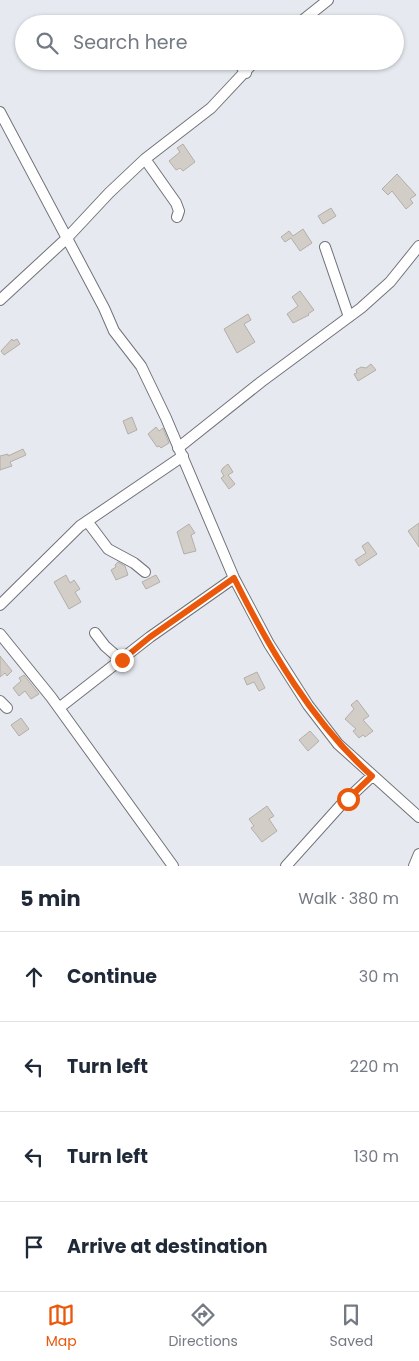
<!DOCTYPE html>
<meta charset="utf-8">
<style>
body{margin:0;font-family:Poppins,sans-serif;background:#f2f2f3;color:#1f2937}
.stop{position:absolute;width:15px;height:15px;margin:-11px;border:4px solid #ea580c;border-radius:50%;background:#fff}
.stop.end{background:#ea580c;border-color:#fff;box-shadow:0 1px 5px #0008}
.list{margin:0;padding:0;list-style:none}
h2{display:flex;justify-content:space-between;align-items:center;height:65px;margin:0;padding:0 20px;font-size:21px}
h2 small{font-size:16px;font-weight:400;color:#747a83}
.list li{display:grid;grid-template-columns:32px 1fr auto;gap:15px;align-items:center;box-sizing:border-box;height:90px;padding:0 20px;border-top:1px solid #e0e1e3}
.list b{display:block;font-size:19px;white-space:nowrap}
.list em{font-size:16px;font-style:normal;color:#747a83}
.icon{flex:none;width:28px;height:28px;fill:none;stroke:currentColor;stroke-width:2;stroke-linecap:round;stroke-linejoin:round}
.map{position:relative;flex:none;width:419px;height:866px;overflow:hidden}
.search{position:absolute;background:#fff;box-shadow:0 1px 4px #0004;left:15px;right:15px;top:15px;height:55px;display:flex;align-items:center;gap:12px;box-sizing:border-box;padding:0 18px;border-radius:28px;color:#747a83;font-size:19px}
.sheet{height:425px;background:#fff}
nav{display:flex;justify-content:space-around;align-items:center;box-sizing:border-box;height:70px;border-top:1px solid #e0e1e3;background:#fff;font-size:14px;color:#747a83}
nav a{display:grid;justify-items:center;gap:2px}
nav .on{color:#ea580c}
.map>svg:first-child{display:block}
</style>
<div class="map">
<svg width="419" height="866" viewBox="0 0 419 866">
<rect width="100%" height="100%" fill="#e6eaf0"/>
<path fill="#d2cdc7" stroke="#b4aea9" d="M183,144L195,162L183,171L180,168L176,170L169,161L180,152L177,148Z
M397,174L416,195L410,199L413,203L406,209L392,191L388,195L382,189Z
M331,208L336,216L323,224L318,216Z
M303,229L312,243L300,251L291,238L285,242L281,237L289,231L293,236Z
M300,291L314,310L308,314L309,315L293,323L287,314L298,306L292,297Z
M248,314L251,320L244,324L255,342L237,353L224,329Z
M12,339L13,341L17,339L20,344L4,355L1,351Z
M371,364L376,370L358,381L354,374L357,373L356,370L361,367L366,368Z
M132,417L137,430L128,434L123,421Z
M156,427L159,431L163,428L169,443L161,448L159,446L157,447L148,434Z
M23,449L26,455L10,462L12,466L0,470V456L8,454V456Z
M228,464L233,472L228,475L235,484L229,489L221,478L224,476L221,471L223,468Z
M419,523V547L408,531Z
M189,524L195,533L191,535L196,551L184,554L177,532Z
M368,542L377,554L359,566L355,560L366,553L362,546Z
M118,562L125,566L128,575L116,580L111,570L116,567L115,565Z
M66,575L70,583L74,580L80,589L75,592L81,602L69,609L54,582Z
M156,575L160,582L146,589L142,582Z
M0,656L12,671L7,676L5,673L0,677Z
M257,672L265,688L259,691L254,682L247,685L244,678Z
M24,675L39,694L31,699L25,691L19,696L13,688L21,681L19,678Z
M357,700L369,716L363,720L373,731L365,737L363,735L359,738L353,731L356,729L345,719L354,709L351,705Z
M21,718L29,729L19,736L11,725Z
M310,731L319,741L308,751L299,740Z
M267,806L274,816L269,819L277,831L262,842L251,828L254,826L249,819Z"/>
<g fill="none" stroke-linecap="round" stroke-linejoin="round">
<defs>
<path id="minor" d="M298,24L328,0
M237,61L246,73
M0,112L104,308L114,331L141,366L166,418L234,578L269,644L308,705L338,744L419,817
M145,159L176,203L179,211L177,217
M325,247L349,317
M0,300L66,239L109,193L145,159L211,108L255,61
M178,448L261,382L361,308L390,282L419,246
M87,521L108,549L134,563L145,572
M0,605L80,526L183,456
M95,633L105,646L121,660
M0,634L51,697L173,866
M0,701L7,708
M59,708L150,637L234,578
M286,866L340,806L372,776
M414,866L419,854"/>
</defs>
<use href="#minor" stroke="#707379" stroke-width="12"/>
<use href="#minor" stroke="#fff" stroke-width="10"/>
</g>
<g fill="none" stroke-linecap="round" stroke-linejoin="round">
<path stroke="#ea580c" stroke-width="6" d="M122,660L150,637L234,578C270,650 312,722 372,776L348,799"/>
</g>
</svg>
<div class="stop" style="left:348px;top:799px"></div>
<div class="stop end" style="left:122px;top:660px"></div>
<div class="search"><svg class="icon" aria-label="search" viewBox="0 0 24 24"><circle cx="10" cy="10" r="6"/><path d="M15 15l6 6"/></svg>Search here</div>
</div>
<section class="sheet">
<h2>5 min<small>Walk · 380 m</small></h2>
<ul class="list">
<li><svg class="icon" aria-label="ahead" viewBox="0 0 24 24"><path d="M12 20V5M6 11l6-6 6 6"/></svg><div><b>Continue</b></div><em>30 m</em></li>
<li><svg class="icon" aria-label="left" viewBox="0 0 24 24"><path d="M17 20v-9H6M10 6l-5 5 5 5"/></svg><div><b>Turn left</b></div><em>220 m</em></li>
<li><svg class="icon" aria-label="left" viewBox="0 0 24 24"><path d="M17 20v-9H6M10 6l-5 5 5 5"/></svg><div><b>Turn left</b></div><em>130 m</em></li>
<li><svg class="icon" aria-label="arrive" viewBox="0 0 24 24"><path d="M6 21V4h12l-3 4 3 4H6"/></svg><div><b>Arrive at destination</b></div></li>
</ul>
</section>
<nav>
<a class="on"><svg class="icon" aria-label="map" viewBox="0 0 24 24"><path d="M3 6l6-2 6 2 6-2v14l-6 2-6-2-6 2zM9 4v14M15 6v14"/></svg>Map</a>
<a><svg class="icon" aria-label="directions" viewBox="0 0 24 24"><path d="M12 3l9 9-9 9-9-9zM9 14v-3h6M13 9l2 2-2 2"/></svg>Directions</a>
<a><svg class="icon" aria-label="saved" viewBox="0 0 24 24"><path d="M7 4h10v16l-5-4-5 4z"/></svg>Saved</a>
</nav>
